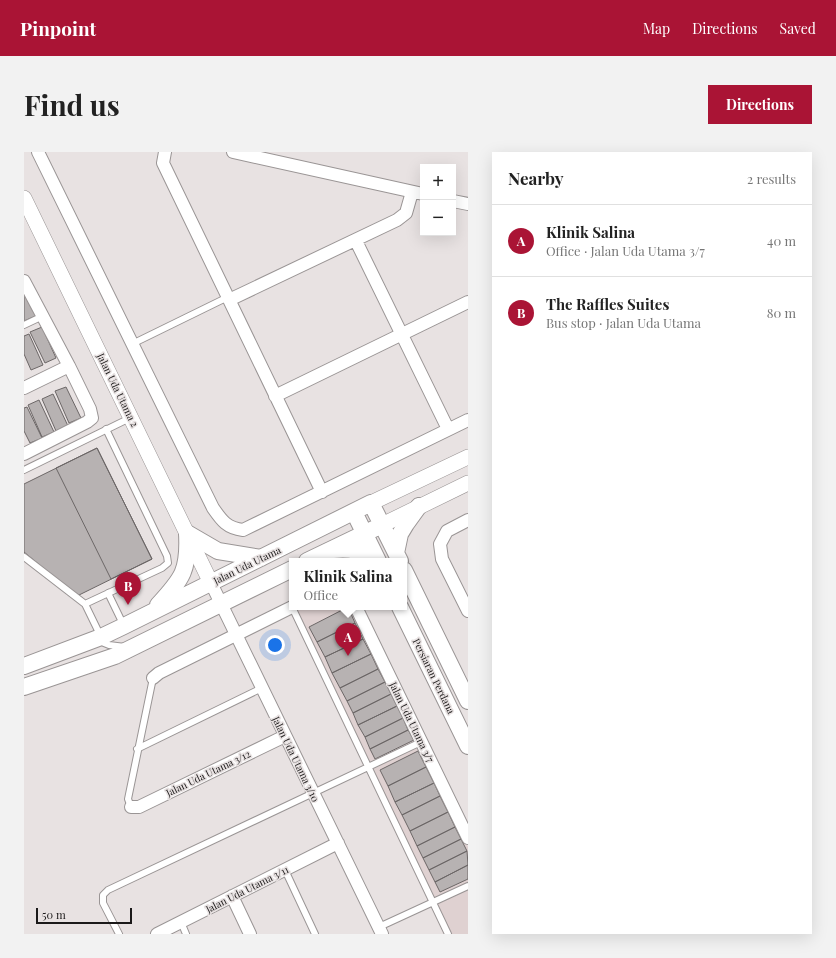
<!DOCTYPE html>
<meta charset="utf-8">
<style>
body{margin:0;font-family:"Playfair Display",serif;background:#f2f2f2;color:#222}
.controls{position:absolute;right:12px;top:12px;display:grid;overflow:hidden;border-radius:0px;box-shadow:0 4px 16px #0002}
.controls button{width:36px;height:36px;display:grid;place-items:center;padding:0;border:0;border-bottom:1px solid #e0e0e0;background:#fff;color:#222;font:20px sans-serif}
.scale{position:absolute;left:12px;bottom:10px;width:96px;box-sizing:border-box;padding-left:4px;border:2px solid #1b1919;border-top:0;font-size:11px;line-height:14px;white-space:nowrap;color:#1b1919;-webkit-text-stroke:3px #e8e2e2;paint-order:stroke}
.you{position:absolute;left:251px;top:493px;width:14px;height:14px;margin:-10px;border:3px solid #fff;border-radius:50%;background:#1a73e8;box-shadow:0 0 0 6px #1a73e833}
.badge{display:grid;place-items:center;width:26px;height:26px;border-radius:50%;background:#aa1435;color:#fff;font-size:13px;font-weight:700}
.pin{position:absolute;translate:-50% -33px;filter:drop-shadow(0 1px 2px #0008)}
.pin::after{content:'';position:absolute;top:21px;width:14px;height:12px;background:inherit;clip-path:polygon(0 0,100% 0,50% 100%)}
.popup{position:absolute;left:265px;top:406px;width:118px;height:52px;box-sizing:border-box;display:grid;place-content:center;border-radius:0px;background:#fff;filter:drop-shadow(0 1px 3px #0005);font-size:13px;white-space:nowrap;color:#767676}
.popup b{font-size:15px;color:#222}
.popup::after{content:'';position:absolute;left:50%;top:100%;margin-left:-8px;border:8px solid transparent;border-top-color:#fff}
.list{margin:0;padding:0;list-style:none}
h2{display:flex;justify-content:space-between;align-items:center;height:52px;margin:0;padding:0 16px;font-size:17px}
h2 small{font-size:13px;font-weight:400;color:#767676}
.list li{display:grid;grid-template-columns:26px 1fr auto;gap:12px;align-items:center;box-sizing:border-box;height:72px;padding:0 16px;border-top:1px solid #e0e0e0}
.list b{display:block;font-size:15px;white-space:nowrap}
.list p{margin:0;font-size:13px;white-space:nowrap;color:#767676}
.list em{font-size:13px;font-style:normal;color:#767676}
.map{position:relative;flex:none;width:444px;height:782px;overflow:hidden;border-radius:0px}
header{display:flex;align-items:center;gap:24px;box-sizing:border-box;height:56px;padding:0 20px;background:#aa1435;color:#fff}
header strong{font-size:19px}
nav{display:flex;gap:22px;margin-inline-start:auto;font-size:14px}
.intro{display:flex;align-items:center;justify-content:space-between;box-sizing:border-box;height:96px;padding:0 24px}
h1{margin:0;font-size:28px}
.button{padding:10px 18px;border-radius:0px;background:#aa1435;color:#fff;font-size:14px;font-weight:700}
main{display:flex;gap:24px;padding:0 24px}
aside{flex:1;background:#fff;border-radius:0px;box-shadow:0 4px 16px #0002}
.map>svg:first-child{display:block}
</style>
<header>
<strong>Pinpoint</strong>
<nav><a>Map</a><a>Directions</a><a>Saved</a></nav>
</header>
<div class="intro"><h1>Find us</h1><a class="button">Directions</a></div>
<main>
<div class="map">
<svg width="444" height="782" viewBox="0 0 444 782">
<rect width="100%" height="100%" fill="#e8e2e2"/>
<path fill="#dfd1d1" d="M279,455H328L444,695V782H421L334,599L267,461Z"/>
<path fill="#b7b2b2" stroke="#6c6767" d="M0,138L12,164L0,169Z
M18,175L32,206L21,211L6,180Z
M5,182L19,213L7,218L0,202V184Z
M42,235L57,266L45,271L31,239Z
M29,242L44,274L32,279L18,247Z
M15,248L30,280L18,285L4,253Z
M3,255L18,286L6,291L0,279V256Z
M73,296L128,407L87,427L32,316Z
M73,296L128,407L53,444L0,400V332Z
M324,455L331,471L293,490L285,475Z
M331,471L339,487L301,505L293,490Z
M339,487L347,502L308,521L301,505Z
M347,502L354,517L316,536L308,521Z
M354,517L361,530L323,549L316,536Z
M361,530L367,542L329,561L323,549Z
M367,542L373,554L334,573L329,561Z
M373,554L379,566L341,585L334,573Z
M379,566L384,578L346,597L341,585Z
M384,578L390,588L351,607L346,597Z
M394,599L402,615L364,634L356,618Z
M402,615L410,631L371,650L364,634Z
M410,631L416,644L378,663L371,650Z
M416,644L424,660L386,679L378,663Z
M424,660L431,675L393,694L386,679Z
M431,675L437,687L399,706L393,694Z
M437,687L443,699L405,718L399,706Z
M443,699L444,713L411,730L405,718Z
M444,713V727L416,740L411,730Z"/>
<g fill="none" stroke-linecap="round" stroke-linejoin="round">
<defs>
<path id="service" d="M0,173L19,164
M108,192L204,145
M0,318L106,266
M0,405L61,452L80,491L85,493L101,495
M84,441L100,474
M61,452L138,416L144,411L143,404L82,277
M268,455L424,782
M113,597L238,536
M107,655L104,647L129,526
M261,718L291,782
M157,770L162,782
M355,775L444,734
M95,782L79,751V743L84,738L397,590"/>
<path id="minor" d="M14,0L189,356C198,369 203,376 219,378L444,268
M141,0L139,11L298,340
M209,0L399,42
M429,49L444,52
M332,89L424,277
M0,129L45,214L66,257L68,266L63,270L0,302
M205,148L373,68L382,61L388,40
M0,236L45,214
M251,244L444,150
M444,368L423,379L416,392L418,407L444,459
M187,431L358,782
M332,455L444,686
M129,526L135,521L268,455
M107,655H115L261,584
M208,744L226,782
M133,782L314,691"/>
<path id="tertiary" d="M0,46L187,431
M347,351L444,305
M358,373L444,331"/>
<path id="secondary" d="M330,360L354,409
M163,381L194,399L237,406
M309,398C328,396 337,399 353,408
M372,401L376,382L382,372L395,354
M283,409L358,373
M380,418L444,549
M134,453C159,426 165,418 163,381
M376,455L444,594
M0,514L77,485L100,474L347,351L376,409
M0,535L91,504L268,417"/>
</defs>
<use href="#service" stroke="#9a9595" stroke-width="8"/>
<use href="#minor" stroke="#9a9595" stroke-width="14"/>
<use href="#tertiary" stroke="#9a9595" stroke-width="16"/>
<use href="#secondary" stroke="#9a9595" stroke-width="18"/>
<use href="#service" stroke="#fff" stroke-width="6"/>
<use href="#minor" stroke="#fff" stroke-width="12"/>
<use href="#tertiary" stroke="#fff" stroke-width="15"/>
<use href="#secondary" stroke="#fff" stroke-width="16"/>
</g>
<g text-anchor="middle" dominant-baseline="central" stroke-width="3" stroke-linejoin="round" paint-order="stroke">
<g font-size="10" fill="#1b1919" stroke="#e8e2e2">
<text transform="translate(94 238) rotate(64)">Jalan Uda Utama 2</text>
<text transform="translate(223 413) rotate(-26)">Jalan Uda Utama</text>
<text transform="translate(410 524) rotate(64)">Persiaran Perdana</text>
<text transform="translate(388 570) rotate(64)">Jalan Uda Utama 3/7</text>
<text transform="translate(272 607) rotate(64)">Jalan Uda Utama 3/10</text>
<text transform="translate(184 621) rotate(-26)">Jalan Uda Utama 3/12</text>
<text transform="translate(223 737) rotate(-27)">Jalan Uda Utama 3/11</text>
</g>
</g>
</svg>
<div class="controls">
<button>+</button>
<button>−</button>
</div>
<div class="scale">50 m</div>
<div class="you"></div>
<div class="pin badge" style="left:324px;top:504px">A</div>
<div class="popup"><b>Klinik Salina</b>Office</div>
<div class="pin badge" style="left:104px;top:453px">B</div>
</div>
<aside>
<h2>Nearby<small>2 results</small></h2>
<ul class="list">
<li><span class="badge">A</span><div><b>Klinik Salina</b><p>Office · Jalan Uda Utama 3/7</p></div><em>40 m</em></li>
<li><span class="badge">B</span><div><b>The Raffles Suites</b><p>Bus stop · Jalan Uda Utama</p></div><em>80 m</em></li>
</ul>
</aside>
</main>
